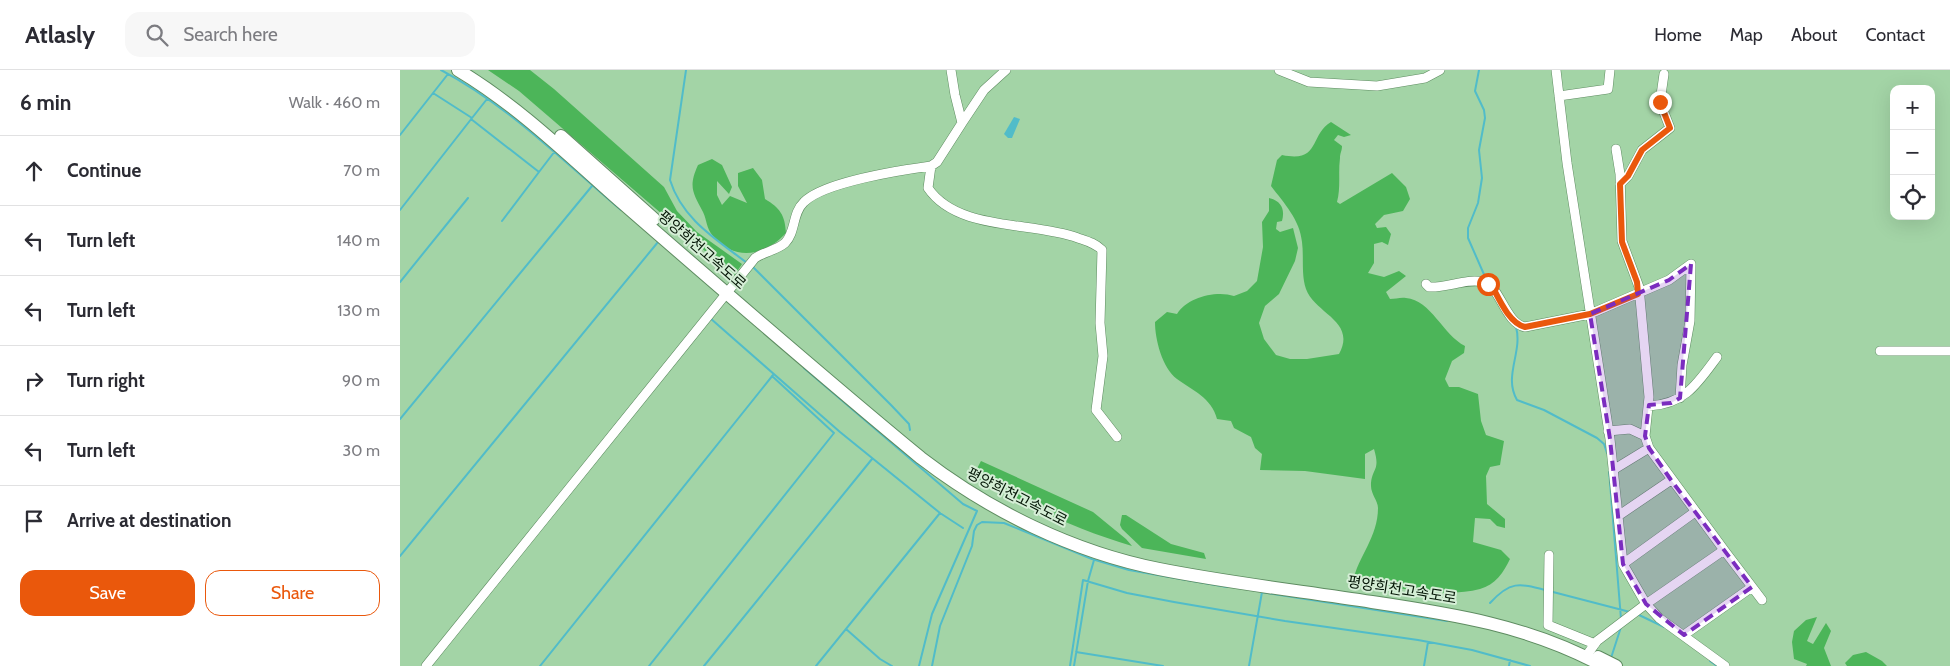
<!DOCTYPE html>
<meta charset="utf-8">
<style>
body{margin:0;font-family:Cabin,"Noto Sans KR",sans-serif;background:#f7f7f7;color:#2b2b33}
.controls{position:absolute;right:15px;top:15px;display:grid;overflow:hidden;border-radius:10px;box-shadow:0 5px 20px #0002}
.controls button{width:45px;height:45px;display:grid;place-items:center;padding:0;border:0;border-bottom:1px solid #e1e1e2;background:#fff;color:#2b2b33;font:25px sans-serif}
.stop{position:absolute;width:15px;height:15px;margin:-11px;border:4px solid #ea580c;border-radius:50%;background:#fff}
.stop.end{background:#ea580c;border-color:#fff;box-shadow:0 1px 5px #0008}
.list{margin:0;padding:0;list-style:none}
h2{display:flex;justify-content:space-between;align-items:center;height:65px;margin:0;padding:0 20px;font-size:21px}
h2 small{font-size:16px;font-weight:400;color:#7c7c81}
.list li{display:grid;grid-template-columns:32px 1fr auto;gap:15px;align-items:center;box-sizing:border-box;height:70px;padding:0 20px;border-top:1px solid #e1e1e2}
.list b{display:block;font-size:19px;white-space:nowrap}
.list em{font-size:16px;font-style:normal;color:#7c7c81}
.actions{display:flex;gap:10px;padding:15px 20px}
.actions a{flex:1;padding:11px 0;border:1px solid #ea580c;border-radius:15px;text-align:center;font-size:18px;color:#ea580c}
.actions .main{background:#ea580c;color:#fff}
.icon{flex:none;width:28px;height:28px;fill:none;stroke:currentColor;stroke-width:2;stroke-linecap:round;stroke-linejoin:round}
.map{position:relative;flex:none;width:1550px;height:596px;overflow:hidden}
header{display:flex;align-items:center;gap:30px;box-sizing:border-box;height:70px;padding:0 25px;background:#fff;border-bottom:1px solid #e1e1e2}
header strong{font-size:24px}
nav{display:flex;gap:28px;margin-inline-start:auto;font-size:18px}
.search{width:350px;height:45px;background:#f7f7f7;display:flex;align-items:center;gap:12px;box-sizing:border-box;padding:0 18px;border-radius:15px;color:#7c7c81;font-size:19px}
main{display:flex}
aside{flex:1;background:#fff}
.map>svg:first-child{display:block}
</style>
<header>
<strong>Atlasly</strong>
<div class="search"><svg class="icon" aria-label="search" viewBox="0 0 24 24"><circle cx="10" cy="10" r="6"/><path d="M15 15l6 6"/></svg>Search here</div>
<nav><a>Home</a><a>Map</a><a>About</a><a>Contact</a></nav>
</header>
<main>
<aside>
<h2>6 min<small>Walk · 460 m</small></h2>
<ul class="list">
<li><svg class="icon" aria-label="ahead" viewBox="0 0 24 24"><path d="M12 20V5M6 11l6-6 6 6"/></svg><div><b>Continue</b></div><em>70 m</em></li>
<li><svg class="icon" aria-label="left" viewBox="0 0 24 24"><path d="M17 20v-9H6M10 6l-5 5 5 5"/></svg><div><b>Turn left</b></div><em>140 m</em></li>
<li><svg class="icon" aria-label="left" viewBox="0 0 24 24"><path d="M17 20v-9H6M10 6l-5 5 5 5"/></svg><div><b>Turn left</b></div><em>130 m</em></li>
<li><svg class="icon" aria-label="right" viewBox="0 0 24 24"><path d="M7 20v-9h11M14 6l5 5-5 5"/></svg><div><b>Turn right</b></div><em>90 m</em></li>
<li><svg class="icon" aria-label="left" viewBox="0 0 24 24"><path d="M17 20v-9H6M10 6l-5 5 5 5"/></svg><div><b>Turn left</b></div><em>30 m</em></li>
<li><svg class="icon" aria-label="arrive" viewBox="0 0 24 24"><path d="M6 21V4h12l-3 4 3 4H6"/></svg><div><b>Arrive at destination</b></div></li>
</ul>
<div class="actions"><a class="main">Save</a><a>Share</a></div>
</aside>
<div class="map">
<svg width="1550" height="596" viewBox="0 0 1550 596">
<rect width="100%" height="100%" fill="#a3d4a6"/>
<path fill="#4cb559" d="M88,0H130L154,19L264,117L277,141L297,162L342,194L334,206L119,21Z
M931,52L951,65L944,67L938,65L934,70L942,76C942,81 940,83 940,88C938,103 941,117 937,132L940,134L992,103L1006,117L1010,129L1003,141L984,145L975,154L977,158L986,157L991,164L988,175L982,172L974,174V193L968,203L984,207L999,201L1006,206L986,222L990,229C995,229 1001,227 1006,228C1031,230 1043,265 1065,276L1064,283L1052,291L1045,309L1049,317H1059L1078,324L1081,351L1086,365L1104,371L1100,395L1090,397L1086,406L1087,434L1105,449V458L1097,456L1090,449L1075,448L1073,472L1101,480L1110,489C1104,502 1095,515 1080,519C1042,529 991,516 953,511C958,487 978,467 978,438C978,431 971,424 971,416C971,398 981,402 974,379L965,384V409L905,401L860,400L862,384L855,378L851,367L834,358L831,351L817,349C812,328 792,320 777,309C762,298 755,269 755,252L767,242L777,244C787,227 817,220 834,226L847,221L857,211L863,177L862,152L869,141V128C882,131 885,140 882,151L877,152L876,159L880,162L893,158L898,178L895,191L879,224L865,236L859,253L864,269L876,285L890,289H907L939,284C957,251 915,244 906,219C901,205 904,187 902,172C900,150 884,133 871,116L877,90L882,85C921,93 909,65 931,52Z
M312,89L322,95L332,117L329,124L317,111V125L322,135L330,126L347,133L338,116V103L353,98L362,110L365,129C380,138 385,145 386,163C365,186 335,192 313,166C306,158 307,150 303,142C293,123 288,117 298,95Z
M581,391L693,442L726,469L732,476C675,459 624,435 573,406Z
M722,445H726L771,474L804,483L806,489L742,478L722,459L720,455Z
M1417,547L1407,571L1413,574L1426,553L1431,561L1424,578L1431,596H1406L1407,594L1394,589L1392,572L1394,561L1406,550Z
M1466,582L1482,591L1487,596H1447L1445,593L1453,585Z"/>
<path fill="#51bcc9" d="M614,47L620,49L612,68H608L604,64Z"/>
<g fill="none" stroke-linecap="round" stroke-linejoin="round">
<path stroke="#51bcc9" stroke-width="2" d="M41,0C109,36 163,91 221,140
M286,0L270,110C282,149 316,169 347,193
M1079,0L1075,21L1084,40L1085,48L1079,80L1082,108L1078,133L1068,158V168L1086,209
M33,23L72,48L87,29
M71,49L139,102L155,81
M0,65L48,4
M0,140L72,48
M102,151L139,102
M353,197L491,335L509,354L510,360
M0,212L68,128
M310,248L440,362L540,443L563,458
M1116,257C1123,282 1103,306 1117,330L1144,340L1197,368L1204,374L1207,383
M404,298L563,434L577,441L532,544L519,596
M0,349L192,116
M1209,400L1221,549
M0,486L258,172
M861,522L1047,551
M1153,522L1230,542
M1090,533C1110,511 1119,513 1145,520
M1237,544L1264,557
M446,559L480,589L492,596
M676,582L763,596
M1211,588L1221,557
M1310,591L1317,596
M140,596L373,305
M249,596L434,363L372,306
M304,596L472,389
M416,596L540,443
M532,596L540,556L572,476L574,461L577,455L582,452L604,453L692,489L729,500L827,517
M670,596L683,510L727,523L774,532L885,551L1018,570L1072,580L1130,596
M674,596L688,511L694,490
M849,596L862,522
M1024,596L1028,572
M1109,596L1110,590"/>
<defs>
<path id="minor" d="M879,0L909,12L977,16L1025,8L1040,0
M1156,0L1167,93L1210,369L1223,494L1246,534L1197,571L1189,582
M1159,26L1208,19L1210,0
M562,53L584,20L606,0
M1216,79L1220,104L1222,171L1239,217L1249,327L1245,366
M531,96L528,118C558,162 633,151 678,168C687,171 695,173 702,180L700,253L703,286L696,340L717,367
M1220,114L1228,106L1242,80L1270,58L1260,32L1264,4
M1026,214L1029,217C1048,218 1065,208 1084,212C1100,216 1105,253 1125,257L1190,244L1269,210L1291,194L1290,251L1282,295L1280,328
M1480,281H1550
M1249,336C1285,334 1297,314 1317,287
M1208,361L1230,359L1245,366L1249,378L1324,480L1246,534L1259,548L1325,596
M1213,400L1249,378
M1218,446L1271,410
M1324,480L1362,530
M1149,485L1148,555L1195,574
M1223,494L1295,442
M1284,565L1352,517
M26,596L355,188C364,182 377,180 385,173C396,162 392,143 404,132C424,112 502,100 531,96L537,92L562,53L555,25L551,0"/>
<path id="highway" d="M58,0C118,36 167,84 219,130C319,217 419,304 521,388C590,441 673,482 759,499C829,513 901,521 972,532C1053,544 1130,556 1203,596
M161,66L254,149
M1198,587L1216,596"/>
</defs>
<use href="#minor" stroke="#5e8c61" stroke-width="10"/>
<use href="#highway" stroke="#5e8c61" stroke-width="14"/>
<use href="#minor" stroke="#fff" stroke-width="9"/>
<use href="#highway" stroke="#fff" stroke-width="12"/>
</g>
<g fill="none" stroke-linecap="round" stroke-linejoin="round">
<path stroke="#ea580c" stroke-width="6" d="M1088,214L1092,216C1099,229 1109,253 1125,257L1190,244L1238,224L1237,212L1222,172L1220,114L1228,106L1242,80L1270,58L1260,32"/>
</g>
<path fill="#7b2cbf" fill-opacity="0.2" stroke="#7b2cbf" stroke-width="4" stroke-dasharray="10 6" stroke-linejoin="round" d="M1291,194L1280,328L1271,333L1249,335L1245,366L1249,378L1271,410L1352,517L1284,565L1246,534L1223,494L1210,369L1190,244L1269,210Z"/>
<g text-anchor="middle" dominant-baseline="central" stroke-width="4" stroke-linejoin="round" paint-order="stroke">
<g font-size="15" fill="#051707" stroke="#d5eed6">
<text transform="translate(302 180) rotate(41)">평양희천고속도로</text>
<text transform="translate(617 427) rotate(27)">평양희천고속도로</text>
<text transform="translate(1002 520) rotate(9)">평양희천고속도로</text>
</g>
</g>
</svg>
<div class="controls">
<button>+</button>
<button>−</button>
<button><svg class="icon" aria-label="locate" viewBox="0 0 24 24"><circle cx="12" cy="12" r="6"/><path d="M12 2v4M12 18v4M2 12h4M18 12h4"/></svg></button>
</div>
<div class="stop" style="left:1088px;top:214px"></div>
<div class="stop end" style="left:1260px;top:32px"></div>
</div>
</main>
